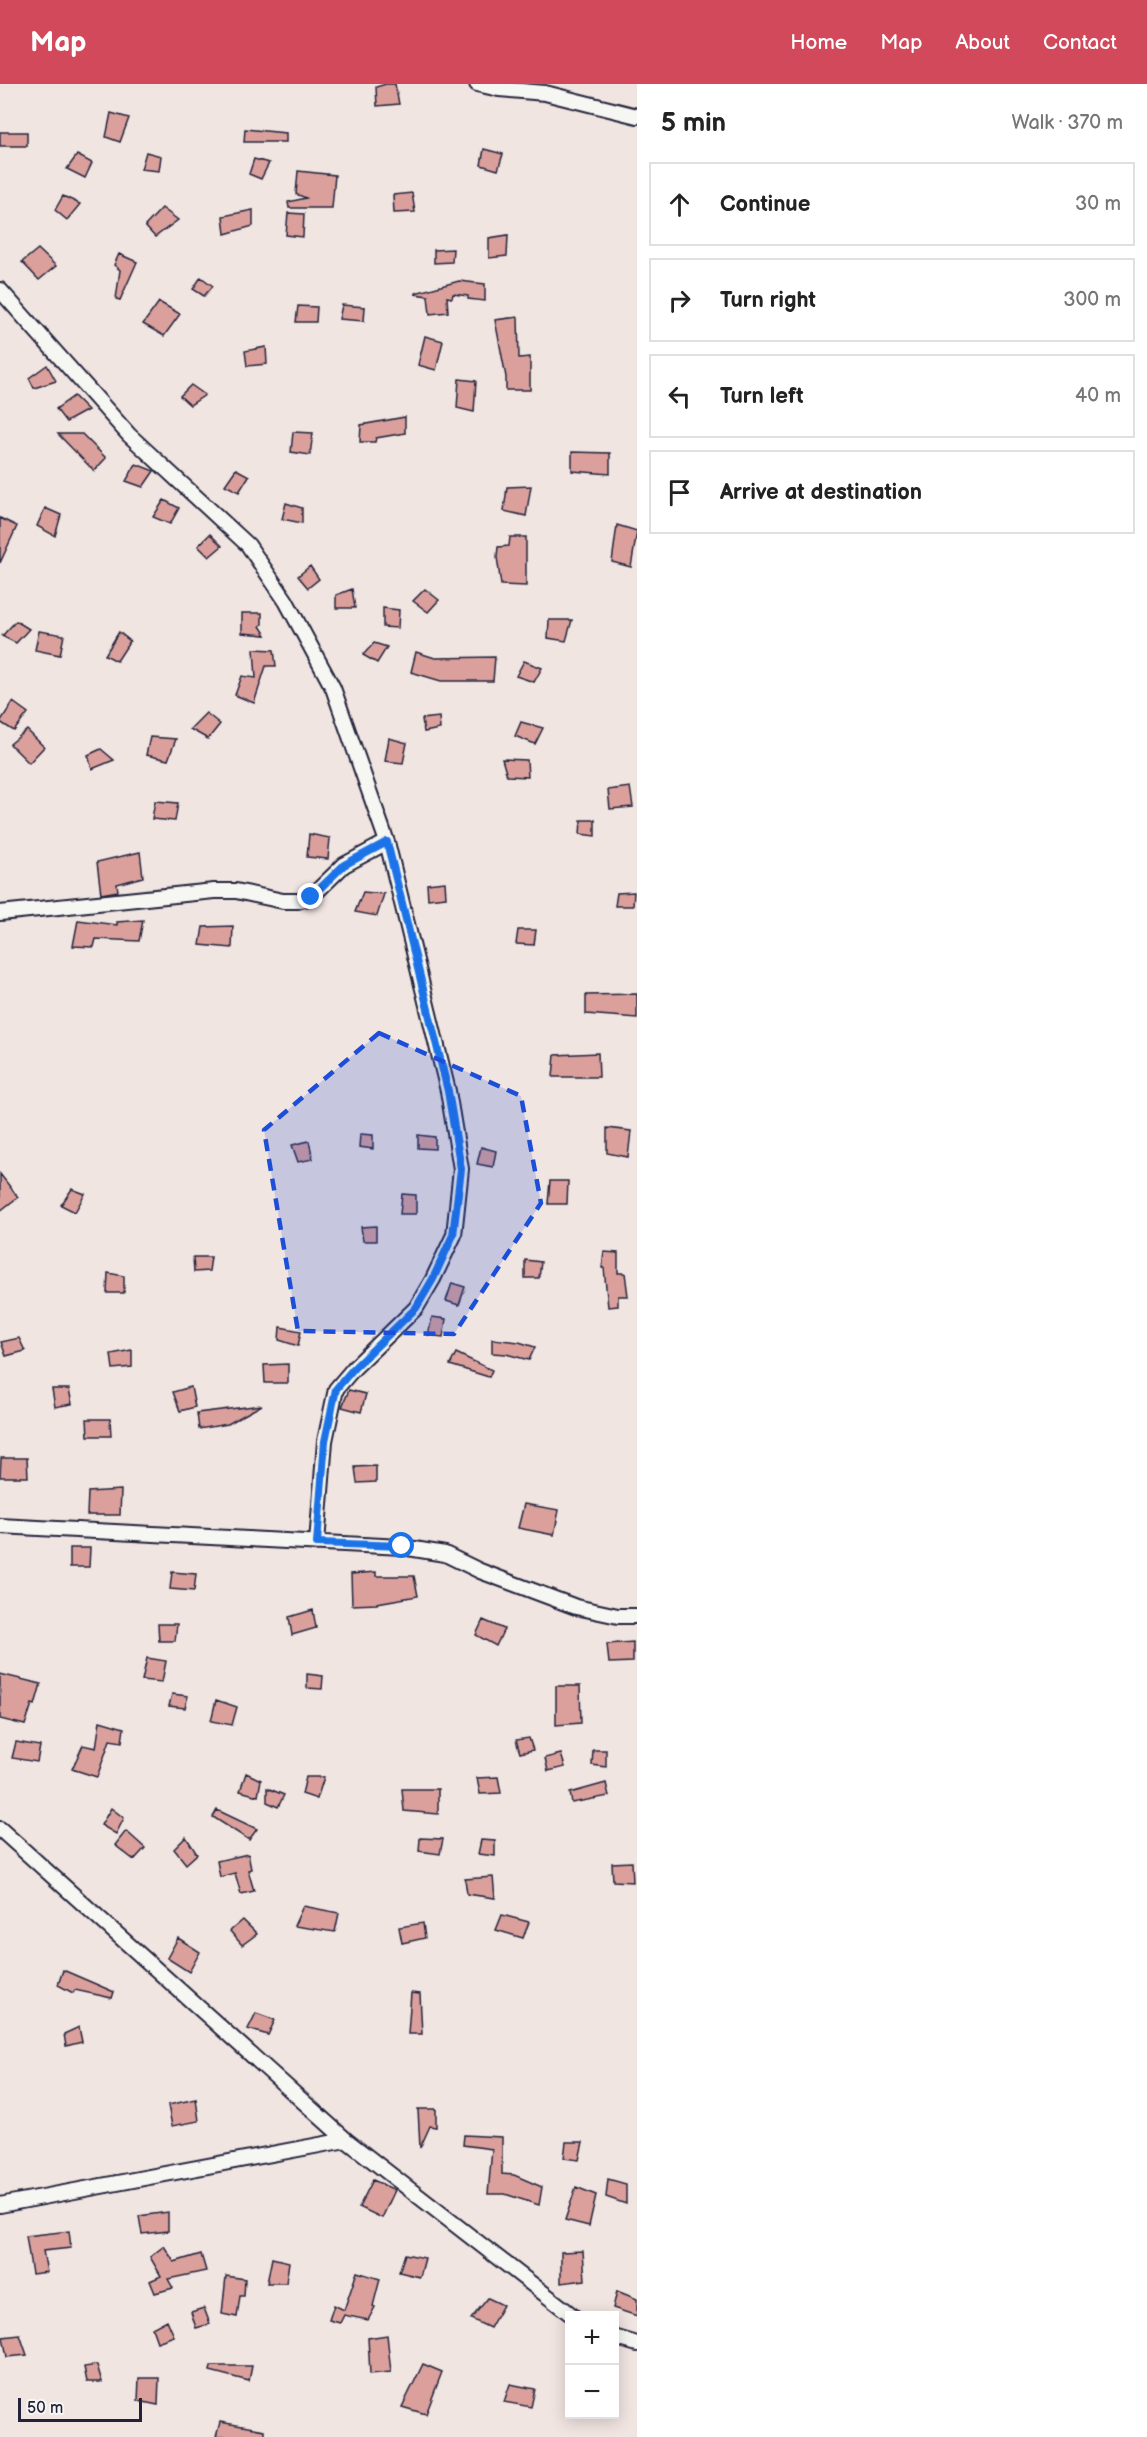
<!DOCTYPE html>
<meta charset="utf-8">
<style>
body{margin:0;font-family:"Balsamiq Sans",sans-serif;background:#f2f2f2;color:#222}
.controls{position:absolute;right:18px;bottom:18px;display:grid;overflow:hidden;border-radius:0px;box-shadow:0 3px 15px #0003}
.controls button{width:54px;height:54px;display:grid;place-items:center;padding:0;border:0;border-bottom:2px solid #e0e0e0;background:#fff;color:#222;font:30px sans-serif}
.scale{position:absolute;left:18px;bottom:15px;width:124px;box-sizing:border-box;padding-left:6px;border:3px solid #22223b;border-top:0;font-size:16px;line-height:21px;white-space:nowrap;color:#22223b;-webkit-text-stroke:4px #f6f6f2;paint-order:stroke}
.stop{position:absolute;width:18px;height:18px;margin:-14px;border:4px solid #1a73e8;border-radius:50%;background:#fff}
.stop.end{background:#1a73e8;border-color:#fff;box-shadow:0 2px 6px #0008}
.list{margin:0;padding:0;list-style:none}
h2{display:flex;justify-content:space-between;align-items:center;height:78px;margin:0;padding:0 24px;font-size:26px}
h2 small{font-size:20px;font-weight:400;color:#767676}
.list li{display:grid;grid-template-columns:39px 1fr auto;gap:18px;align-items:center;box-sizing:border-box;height:84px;margin:0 12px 12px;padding:0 12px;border:2px solid #e0e0e0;border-radius:0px}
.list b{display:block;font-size:22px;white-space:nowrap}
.list em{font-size:20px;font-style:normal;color:#767676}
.icon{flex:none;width:33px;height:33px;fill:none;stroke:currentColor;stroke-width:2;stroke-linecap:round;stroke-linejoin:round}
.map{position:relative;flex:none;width:637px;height:2353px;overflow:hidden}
header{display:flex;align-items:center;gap:36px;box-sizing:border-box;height:84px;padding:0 30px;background:#d1495b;color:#fff}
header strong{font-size:28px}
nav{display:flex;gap:33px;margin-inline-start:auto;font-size:21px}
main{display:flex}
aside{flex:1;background:#fff}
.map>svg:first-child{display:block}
</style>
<header>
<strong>Map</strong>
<nav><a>Home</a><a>Map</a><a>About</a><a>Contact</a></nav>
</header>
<main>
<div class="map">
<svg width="637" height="2353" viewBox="0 0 637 2353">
<rect width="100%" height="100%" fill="#f1e5e1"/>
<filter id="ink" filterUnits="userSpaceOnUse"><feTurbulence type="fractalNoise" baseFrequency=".0167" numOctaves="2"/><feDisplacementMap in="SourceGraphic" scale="12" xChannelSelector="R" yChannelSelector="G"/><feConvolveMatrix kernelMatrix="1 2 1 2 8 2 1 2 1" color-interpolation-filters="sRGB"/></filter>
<g filter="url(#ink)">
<path fill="#dba09c" stroke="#22223b" stroke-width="1.5" d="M386,0H395L399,20L377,22L376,3Z
M111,29L129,34L120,58L106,53Z
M245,45L286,49V58H244Z
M0,48H27V62H0Z
M484,65L503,70L498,86L481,81Z
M146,68L161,72L159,87L141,85Z
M77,71L92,79L85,94L67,85Z
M254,75L269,79L261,95L249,90Z
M298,87L335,91L332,124H289L288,118L306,114L296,110Z
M412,109L415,128L394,129L393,111Z
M63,112L80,120L67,136L55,126Z
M162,124L178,136L155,153L145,142Z
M253,126V142L225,150L223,132Z
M288,129L304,130L303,153L286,151Z
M508,151L507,172L489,174V154Z
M38,165L56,182L39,196L22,178Z
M453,165L452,178L434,179V166Z
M119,170L137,178L120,216L116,215L120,186L114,181Z
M201,193L213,202L204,212L193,205Z
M459,197L485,200V217L468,215V212L453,210L452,214L447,213L448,228L430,230L428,212L415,210V209Z
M159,218L180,230L164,252L143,240Z
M342,221L365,223L364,237L339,235Z
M298,222L317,223L316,238H296Z
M518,233L519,274L530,273V306H506V293L495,236Z
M425,252L443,257L436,286L418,281Z
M266,263L267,280L247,282L245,267Z
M47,281L56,297L34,304L29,294Z
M459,295L476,297L474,328L457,324Z
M191,301L205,311L190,321L180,312Z
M74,312L88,326L66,338L56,325Z
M405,333V349L376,354L375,358H360L361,341Z
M293,348L313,349L310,371L291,368Z
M58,350H82L106,374L94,387Z
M572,368L610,369V390L572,387Z
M136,380L154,387L143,403L126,397Z
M236,385L249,392L239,408L225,401Z
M531,402L526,432L504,427L507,403Z
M164,416L179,424L170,440L153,433Z
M286,419L302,424V439L282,435Z
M45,424L61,431L55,452L37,442Z
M0,434L17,442L0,479Z
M617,441L637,447L631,483L612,478Z
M210,450L222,462L209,473L198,462Z
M510,453H526V502L501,501L497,473L498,463L509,462Z
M310,482L319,495L308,504L298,492Z
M352,505L355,524H336V511Z
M425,505L439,516L428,528L413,517Z
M383,524L399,526L398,544L383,543Z
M242,529H262V540L260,542L266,551L242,549Z
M549,536H572L566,557L548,554Z
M16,537L29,545L16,559L2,552Z
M39,547L64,551L60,571L35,566Z
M119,548L130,557L117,577L105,571Z
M374,559L387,563L377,579L363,571Z
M254,565L274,566L276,582H266L254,619L235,611L242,592L256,594Z
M416,568L435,574L495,573L493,597H441L411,588Z
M524,577L542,584L534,598L516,592Z
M13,618L28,629L14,647L0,638Z
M206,629L220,640L208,655L190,645Z
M439,633L440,645L424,648L422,635Z
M521,638L543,644L535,660L515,652Z
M27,646L44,663L29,679L10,660Z
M150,653L176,655L168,676L146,671Z
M389,654L407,659L403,679L385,677Z
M101,665L114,676L92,685L88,671Z
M502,675L527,676L528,693L507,692Z
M630,703L633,723L610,725L608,706Z
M155,717L178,719L175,737L152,735Z
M581,736H595V752L580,750Z
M309,750L330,754L328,775L307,773Z
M140,768L143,793L117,800L118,807L101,810L97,778Z
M445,798L446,813L428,815L427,800Z
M363,808L384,810L377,832L355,828Z
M634,808L633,822H615L617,809Z
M78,836L117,841V838L143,836L139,857L96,855L94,863L73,862Z
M233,842L232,864L200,861L203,843Z
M518,846H536L534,861L516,860Z
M637,910V934L586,930V911Z
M598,969L599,993H553L555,971Z
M607,1044L631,1047L628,1073L607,1069Z
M360,1050L373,1051V1065L359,1063Z
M418,1051L435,1053V1065L418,1064Z
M309,1057L313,1075L298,1078L292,1061Z
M481,1063L496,1067L493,1083L477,1080Z
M0,1090L18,1113L0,1127Z
M550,1097H568L567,1120H548Z
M72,1105L85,1110L75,1128L61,1121Z
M402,1110L416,1111V1130H400Z
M376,1142V1157H363L361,1143Z
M604,1168L618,1169V1189H625L628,1212H618V1222L608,1223L604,1184H602Z
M193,1173H211L209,1187L194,1188Z
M525,1176L541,1178L539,1194H525Z
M108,1189L124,1192V1209H107Z
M452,1199L465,1203L459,1221L446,1217Z
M432,1233L446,1235L443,1253L428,1251Z
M280,1243L301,1247L298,1262L279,1256Z
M19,1254L25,1267L6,1272L1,1258Z
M492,1255L519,1258L535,1263L529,1276L506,1270L492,1269Z
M132,1266V1283L113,1285L111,1270Z
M456,1269L492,1286L489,1293L450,1281Z
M288,1280V1299H265L264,1281Z
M191,1303L195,1323L180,1327L173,1308Z
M52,1305H69L72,1320L55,1323Z
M349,1306L366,1310L361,1328L342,1323Z
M262,1321L228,1340L199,1345L197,1329Z
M87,1335H110L111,1352H88Z
M1,1374H27L28,1393H0Z
M376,1382V1398L357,1399L355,1383Z
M121,1406L120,1431H87L88,1408Z
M524,1420L559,1426L554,1451L518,1444Z
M70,1464H90L89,1483H70Z
M172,1488L196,1490L194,1507L170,1505Z
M376,1488V1492H414L418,1512L377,1519V1520L352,1521L351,1490Z
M313,1526L316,1544L292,1551L289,1533Z
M483,1536L504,1545L496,1562L476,1551Z
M158,1540H177L175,1557H159Z
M633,1558V1578L609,1579L607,1560Z
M147,1574L166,1577L162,1598L142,1596Z
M0,1590L41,1600L35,1621L32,1620L25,1641L0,1635Z
M307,1590L323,1592L322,1605L307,1604Z
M556,1602H580L581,1639L556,1641Z
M172,1610L188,1612L185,1624L169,1622Z
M216,1616L237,1623L232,1641L211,1637Z
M100,1637L124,1644L122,1658L110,1656L97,1693L72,1685L83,1661L96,1664Z
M529,1654L533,1666L520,1669L516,1656Z
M16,1658L40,1662L37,1678L12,1674Z
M593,1666H606V1683L592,1681Z
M561,1670L565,1683L548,1687L545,1674Z
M246,1689L261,1696L258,1712L240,1707Z
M306,1693H324L317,1715L302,1710Z
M498,1693L501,1709L480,1710L477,1694Z
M606,1699L609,1712L572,1719L570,1709Z
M267,1704L284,1711L278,1723L267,1718Z
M402,1705H438V1730L404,1727Z
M111,1724L124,1734L116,1750L101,1741Z
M217,1726L257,1745L249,1756L213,1733Z
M126,1747L145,1764L134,1776L115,1761Z
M186,1753L197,1770L186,1780L174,1765Z
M420,1754L443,1755L440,1770L419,1767Z
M481,1756L495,1757V1772L478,1770Z
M248,1770L251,1785L248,1786L254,1807L241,1810L235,1789L220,1793L217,1777Z
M632,1778L633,1798L613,1797L612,1779Z
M493,1793L495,1814L467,1810L465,1795Z
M303,1822L339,1829L335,1848L294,1842Z
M502,1831L529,1838L523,1854L496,1846Z
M243,1836L257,1850L242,1861L230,1847Z
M423,1839L425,1854L402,1859L399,1843Z
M178,1854L200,1868L189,1888L167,1874Z
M63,1886L114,1908L112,1914L75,1906L73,1909L58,1901Z
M411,1909L420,1910L422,1950H408Z
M256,1929L275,1936L268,1951L248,1945Z
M79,1943L82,1958L66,1962L64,1950Z
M196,2015L199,2037L172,2042L168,2021Z
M418,2025H436V2043L430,2042L420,2064Z
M464,2051L502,2053V2090L514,2091L542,2103L539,2121L505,2110H488L492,2065L463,2061Z
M566,2058H583L579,2076L564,2074Z
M608,2095L626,2100V2120L606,2113Z
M373,2096L395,2106L382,2134L359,2123Z
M576,2103L596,2111L589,2142L565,2136Z
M168,2128V2147L142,2150L139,2132Z
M69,2147L71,2164L43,2167L47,2188L32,2190L26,2152Z
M164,2162L174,2178L201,2170L206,2187L168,2195L173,2204L155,2209L150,2197L161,2192L150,2173Z
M583,2167L585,2196L561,2199V2168Z
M405,2170L425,2174L420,2193L399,2188Z
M272,2174L289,2178L286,2199H267Z
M357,2188L380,2195L373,2222L375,2223L368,2236L344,2231L340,2239L329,2236L334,2221L344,2226Z
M226,2192L245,2195L244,2212H240L237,2233L222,2230Z
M617,2207L637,2215V2232L613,2224Z
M488,2214L503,2221L490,2244L471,2235Z
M204,2224L210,2240L196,2244L191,2228Z
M167,2236L174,2252L157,2258L152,2244Z
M20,2251L27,2271L7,2273L3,2253Z
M387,2251L391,2288L370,2290L368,2254Z
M423,2280L442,2288L426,2330L402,2323Z
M97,2281L102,2298H87L84,2283Z
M211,2282H252L249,2297L210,2287Z
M139,2294H159L158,2321L138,2317Z
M510,2300L535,2305L531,2323L504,2318Z
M220,2338L264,2346V2353H216Z"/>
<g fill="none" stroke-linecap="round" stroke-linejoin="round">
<defs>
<path id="minor" d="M477,0L499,5L545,9L637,32
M0,206L129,351L248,461L286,517L333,604L387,758L448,1007L461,1085L454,1151L433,1195L416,1224L354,1284L336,1305L325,1357L317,1459
M0,829L214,807H236L283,817H298L311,813L344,781L387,758
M0,1442L402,1463L445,1470L480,1487L576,1523L618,1532H637
M0,1745L346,2056L573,2232
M0,2121L346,2056
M614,2253L637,2260"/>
</defs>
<use href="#minor" stroke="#22223b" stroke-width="18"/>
<use href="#minor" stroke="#f6f6f2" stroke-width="14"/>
</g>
</g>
<g fill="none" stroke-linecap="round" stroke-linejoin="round" filter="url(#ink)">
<path stroke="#1a73e8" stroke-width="8" d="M311,813L344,781L387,758L448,1007L461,1085L453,1151L433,1195L416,1224L354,1284L336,1305L325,1357L317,1459L402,1462"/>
</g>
<path fill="#1d4ed8" fill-opacity="0.2" stroke="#1d4ed8" stroke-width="4.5" stroke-dasharray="12 8" stroke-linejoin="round" d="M379,949L521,1012L541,1119L454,1250L298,1247L264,1046Z"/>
</svg>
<div class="controls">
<button>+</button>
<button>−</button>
</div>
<div class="scale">50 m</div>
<div class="stop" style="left:402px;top:1462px"></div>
<div class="stop end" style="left:311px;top:813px"></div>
</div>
<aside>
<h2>5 min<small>Walk · 370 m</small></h2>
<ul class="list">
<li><svg class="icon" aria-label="ahead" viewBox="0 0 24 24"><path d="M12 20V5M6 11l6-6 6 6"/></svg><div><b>Continue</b></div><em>30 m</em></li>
<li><svg class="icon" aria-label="right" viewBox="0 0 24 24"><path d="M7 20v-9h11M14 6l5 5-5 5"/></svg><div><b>Turn right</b></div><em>300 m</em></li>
<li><svg class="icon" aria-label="left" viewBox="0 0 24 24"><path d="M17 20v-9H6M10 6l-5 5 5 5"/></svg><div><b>Turn left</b></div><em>40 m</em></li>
<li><svg class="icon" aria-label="arrive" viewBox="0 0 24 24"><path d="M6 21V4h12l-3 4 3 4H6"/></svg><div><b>Arrive at destination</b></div></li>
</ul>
</aside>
</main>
